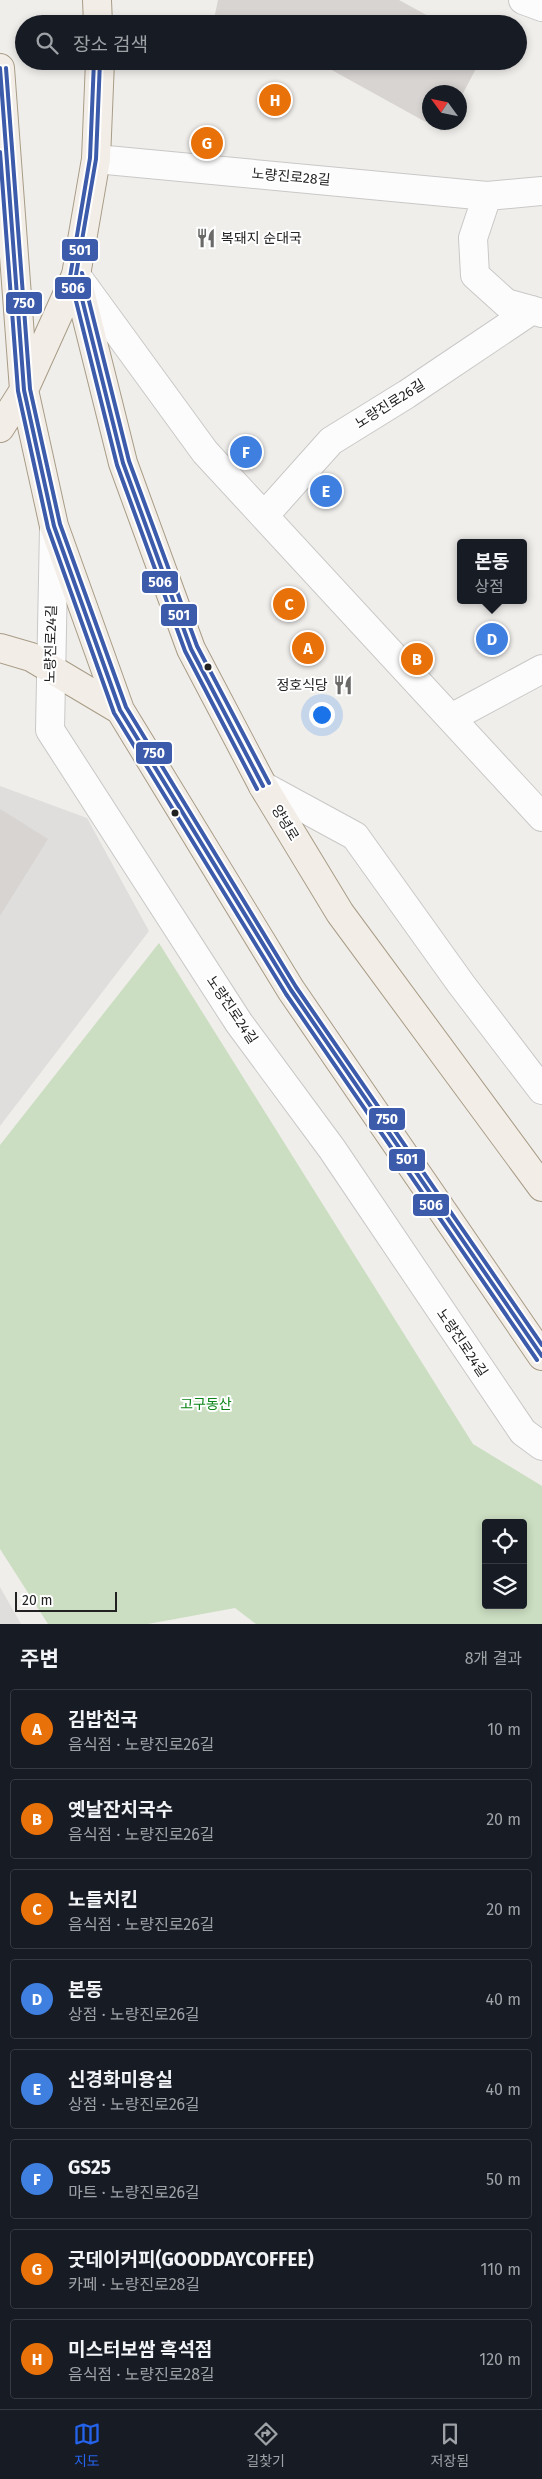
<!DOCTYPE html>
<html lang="ko">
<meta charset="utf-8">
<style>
body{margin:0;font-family:"Fira Sans","Noto Sans KR",sans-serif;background:#242831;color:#f1f3f6}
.controls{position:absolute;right:15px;bottom:15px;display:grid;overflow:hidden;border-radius:5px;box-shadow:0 2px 8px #0003}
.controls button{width:45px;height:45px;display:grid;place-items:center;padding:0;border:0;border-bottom:1px solid #363941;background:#171b24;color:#f1f3f6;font:25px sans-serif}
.compass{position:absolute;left:422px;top:85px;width:45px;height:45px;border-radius:50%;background:#171b24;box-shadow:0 2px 8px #0003;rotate:303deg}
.scale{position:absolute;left:15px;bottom:12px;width:102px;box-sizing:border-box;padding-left:5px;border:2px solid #222;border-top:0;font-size:14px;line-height:18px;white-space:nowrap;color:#222;-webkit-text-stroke:4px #fff;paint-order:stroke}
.you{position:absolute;left:321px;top:714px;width:18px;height:18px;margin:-12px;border:4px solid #fff;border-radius:50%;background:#1a73e8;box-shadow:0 0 0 8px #1a73e833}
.badge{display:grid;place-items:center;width:32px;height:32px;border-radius:50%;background:#2563eb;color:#fff;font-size:16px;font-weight:700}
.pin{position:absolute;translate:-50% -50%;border:2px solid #fff;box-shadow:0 1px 5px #0006}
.popup{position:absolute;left:457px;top:539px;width:70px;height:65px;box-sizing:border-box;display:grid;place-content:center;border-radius:5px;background:#171b24;filter:drop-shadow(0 1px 4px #0005);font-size:16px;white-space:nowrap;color:#9ea1a6}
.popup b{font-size:19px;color:#f1f3f6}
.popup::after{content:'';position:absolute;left:50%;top:100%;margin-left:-10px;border:10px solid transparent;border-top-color:#171b24}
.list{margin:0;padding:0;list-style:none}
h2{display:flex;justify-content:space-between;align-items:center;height:65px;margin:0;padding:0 20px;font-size:21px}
h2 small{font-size:16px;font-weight:400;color:#9ea1a6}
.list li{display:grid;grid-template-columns:32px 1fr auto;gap:15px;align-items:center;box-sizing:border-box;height:80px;margin:0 10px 10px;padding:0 10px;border:1px solid #363941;border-radius:5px}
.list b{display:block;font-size:19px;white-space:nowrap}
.list p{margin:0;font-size:16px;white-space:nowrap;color:#9ea1a6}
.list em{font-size:16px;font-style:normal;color:#9ea1a6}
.icon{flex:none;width:28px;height:28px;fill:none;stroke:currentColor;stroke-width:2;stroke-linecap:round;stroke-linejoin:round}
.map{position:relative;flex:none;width:542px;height:1624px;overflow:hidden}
.search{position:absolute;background:#171b24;box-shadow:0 2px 8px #0003;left:15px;right:15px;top:15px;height:55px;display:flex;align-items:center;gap:12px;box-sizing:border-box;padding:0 18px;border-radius:28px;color:#9ea1a6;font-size:19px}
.sheet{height:785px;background:#171b24}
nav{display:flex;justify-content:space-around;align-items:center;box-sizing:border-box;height:70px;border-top:1px solid #363941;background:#171b24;font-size:14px;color:#9ea1a6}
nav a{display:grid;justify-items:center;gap:2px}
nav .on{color:#2563eb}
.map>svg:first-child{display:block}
</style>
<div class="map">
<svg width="542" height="1624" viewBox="0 0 542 1624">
<rect width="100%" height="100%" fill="#f0eeeb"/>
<path fill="#dfdedc" d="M0,786L87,818L149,931L0,1126Z
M0,1587L21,1624H0Z"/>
<path fill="#cbdec1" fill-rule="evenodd" d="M159,943L473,1444L542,1486V1624H256L235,1608L148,1624H48L0,1549V1145ZM486,1523H523V1605H486Z"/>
<path fill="#d7d4d2" d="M218,0H399L443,24H213Z
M308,61H480L460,99V92H430V122H447L442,131L319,63Z
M0,809L48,839L0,916Z"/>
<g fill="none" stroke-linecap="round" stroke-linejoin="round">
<defs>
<path id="minor" d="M523,0L542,7
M96,159L487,196L542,191
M487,196L473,238L475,275L506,303L542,313
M76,275L205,452L542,817
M264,516L331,441L407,394L532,310
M54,528L50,730L239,1023L332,1149L523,1432L542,1446
M451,718L542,669
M263,786L355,836L461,984L542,1090"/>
<path id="major" d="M97,0L98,24
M100,61L96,159L76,275L123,463L191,649L263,786L340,913L542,1187
M0,68L24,390L54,526L120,710L291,990L542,1356
M0,428L24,390L76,275
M0,648L31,657L120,710"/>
</defs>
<use href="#minor" stroke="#c9c8c7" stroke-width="30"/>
<use href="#major" stroke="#a79c86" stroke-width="30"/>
<use href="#minor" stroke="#fdfcfc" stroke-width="28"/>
<use href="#major" stroke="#f3ede7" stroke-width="28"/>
<defs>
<path id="bus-1" d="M100,61L96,159L76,275L123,463L191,649L263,786
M0,68L24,390L54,526L120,710L291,990L542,1356"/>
<path id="bus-2" d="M94,61L90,158L70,277L117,465L185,651L257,789
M0,152L18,391L48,528L114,713L286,994L537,1360"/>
<path id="bus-3" d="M6,68L30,389L60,524L126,707L296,987L542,1345
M82,273L129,461L197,646L269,783"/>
</defs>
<use href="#bus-1" stroke="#fff" stroke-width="8"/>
<use href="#bus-2" stroke="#fff" stroke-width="8"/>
<use href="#bus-3" stroke="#fff" stroke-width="8"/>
<use href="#bus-1" stroke="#3d5bab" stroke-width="4"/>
<use href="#bus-2" stroke="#3d5bab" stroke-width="4"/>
<use href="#bus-3" stroke="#3d5bab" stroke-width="4"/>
</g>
<defs>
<symbol id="restaurant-bare" viewBox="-9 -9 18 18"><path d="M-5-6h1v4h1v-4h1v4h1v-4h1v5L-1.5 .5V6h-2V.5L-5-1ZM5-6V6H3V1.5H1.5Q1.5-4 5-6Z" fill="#6a6968" stroke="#fff" stroke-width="2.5" paint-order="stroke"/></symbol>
</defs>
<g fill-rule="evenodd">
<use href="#restaurant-bare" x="192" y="224" width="28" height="28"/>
<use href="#restaurant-bare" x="329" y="671" width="28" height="28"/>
</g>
<g fill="#222" stroke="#fff" stroke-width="2">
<circle cx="208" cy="667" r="4.5"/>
<circle cx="175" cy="813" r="4.5"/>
</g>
<g text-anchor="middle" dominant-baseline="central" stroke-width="4" stroke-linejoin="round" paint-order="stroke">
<g font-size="14" fill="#222" stroke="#fff">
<text transform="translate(291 177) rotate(5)">노량진로28길</text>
<text transform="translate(390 404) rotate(-32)">노량진로26길</text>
<text transform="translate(51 644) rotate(-89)">노량진로24길</text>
<text transform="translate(285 823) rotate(59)">양녕로</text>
<text transform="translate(232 1010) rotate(56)">노량진로24길</text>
<text transform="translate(462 1343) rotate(56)">노량진로24길</text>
</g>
<g font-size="14" fill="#222" stroke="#fff" text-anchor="start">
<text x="221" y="238">복돼지 순대국</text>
<text x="328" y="685" text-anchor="end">정호식당</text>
</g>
<g font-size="14" fill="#0c8416" stroke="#fff">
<text x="206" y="1404">고구동산</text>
</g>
</g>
<g stroke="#fff" stroke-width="2">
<rect x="61" y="238" width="38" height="24" rx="5" fill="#3d5bab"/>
<rect x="54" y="276" width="38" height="24" rx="5" fill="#3d5bab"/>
<rect x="5" y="291" width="38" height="24" rx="5" fill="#3d5bab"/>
<rect x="141" y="570" width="38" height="24" rx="5" fill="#3d5bab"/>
<rect x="160" y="603" width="38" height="24" rx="5" fill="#3d5bab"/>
<rect x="135" y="741" width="38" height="24" rx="5" fill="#3d5bab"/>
<rect x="368" y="1107" width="38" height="24" rx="5" fill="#3d5bab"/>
<rect x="388" y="1148" width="38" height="24" rx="5" fill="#3d5bab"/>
<rect x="412" y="1193" width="38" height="24" rx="5" fill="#3d5bab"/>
</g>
<g font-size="14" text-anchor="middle" font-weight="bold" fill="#fff">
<text x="80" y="255">501</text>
<text x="73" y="293">506</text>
<text x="24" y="308">750</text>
<text x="160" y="587">506</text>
<text x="179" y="620">501</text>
<text x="154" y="758">750</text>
<text x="387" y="1124">750</text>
<text x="407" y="1164">501</text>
<text x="431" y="1210">506</text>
</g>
</svg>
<div class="controls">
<button><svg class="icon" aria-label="locate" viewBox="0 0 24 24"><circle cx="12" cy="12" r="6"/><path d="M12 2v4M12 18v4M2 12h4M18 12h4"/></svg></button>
<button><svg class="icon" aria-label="layers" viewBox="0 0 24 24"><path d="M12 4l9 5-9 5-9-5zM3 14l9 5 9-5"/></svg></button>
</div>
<svg class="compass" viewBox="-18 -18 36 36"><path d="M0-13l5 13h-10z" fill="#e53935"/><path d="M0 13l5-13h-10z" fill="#9ea1a6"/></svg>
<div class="scale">20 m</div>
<div class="you"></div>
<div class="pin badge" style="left:308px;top:648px;background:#e8710a">A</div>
<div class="pin badge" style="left:417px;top:659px;background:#e8710a">B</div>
<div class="pin badge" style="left:289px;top:604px;background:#e8710a">C</div>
<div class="pin badge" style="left:492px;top:639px;background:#3f7fe0">D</div>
<div class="popup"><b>본동</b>상점</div>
<div class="pin badge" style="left:326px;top:491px;background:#3f7fe0">E</div>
<div class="pin badge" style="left:246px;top:452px;background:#3f7fe0">F</div>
<div class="pin badge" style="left:207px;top:143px;background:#e8710a">G</div>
<div class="pin badge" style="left:275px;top:100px;background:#e8710a">H</div>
<div class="search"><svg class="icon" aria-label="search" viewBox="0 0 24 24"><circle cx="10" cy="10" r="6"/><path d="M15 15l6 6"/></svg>장소 검색</div>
</div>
<section class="sheet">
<h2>주변<small>8개 결과</small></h2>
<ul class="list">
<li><span class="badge" style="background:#e8710a">A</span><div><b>김밥천국</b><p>음식점 · 노량진로26길</p></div><em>10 m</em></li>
<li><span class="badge" style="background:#e8710a">B</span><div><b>옛날잔치국수</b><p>음식점 · 노량진로26길</p></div><em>20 m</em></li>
<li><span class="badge" style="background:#e8710a">C</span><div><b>노들치킨</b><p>음식점 · 노량진로26길</p></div><em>20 m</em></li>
<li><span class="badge" style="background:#3f7fe0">D</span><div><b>본동</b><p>상점 · 노량진로26길</p></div><em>40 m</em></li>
<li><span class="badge" style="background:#3f7fe0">E</span><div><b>신경화미용실</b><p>상점 · 노량진로26길</p></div><em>40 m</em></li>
<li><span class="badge" style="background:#3f7fe0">F</span><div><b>GS25</b><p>마트 · 노량진로26길</p></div><em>50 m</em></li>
<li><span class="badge" style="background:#e8710a">G</span><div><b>굿데이커피(GOODDAYCOFFEE)</b><p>카페 · 노량진로28길</p></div><em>110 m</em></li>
<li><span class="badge" style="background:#e8710a">H</span><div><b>미스터보쌈 흑석점</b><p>음식점 · 노량진로28길</p></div><em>120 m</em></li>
</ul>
</section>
<nav>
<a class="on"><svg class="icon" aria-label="map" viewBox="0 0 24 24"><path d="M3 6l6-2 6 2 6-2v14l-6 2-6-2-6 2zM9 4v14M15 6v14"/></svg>지도</a>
<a><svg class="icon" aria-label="directions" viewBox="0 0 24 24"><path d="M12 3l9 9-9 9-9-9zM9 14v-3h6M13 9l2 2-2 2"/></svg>길찾기</a>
<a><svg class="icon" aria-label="saved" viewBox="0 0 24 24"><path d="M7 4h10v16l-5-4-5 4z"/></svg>저장됨</a>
</nav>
